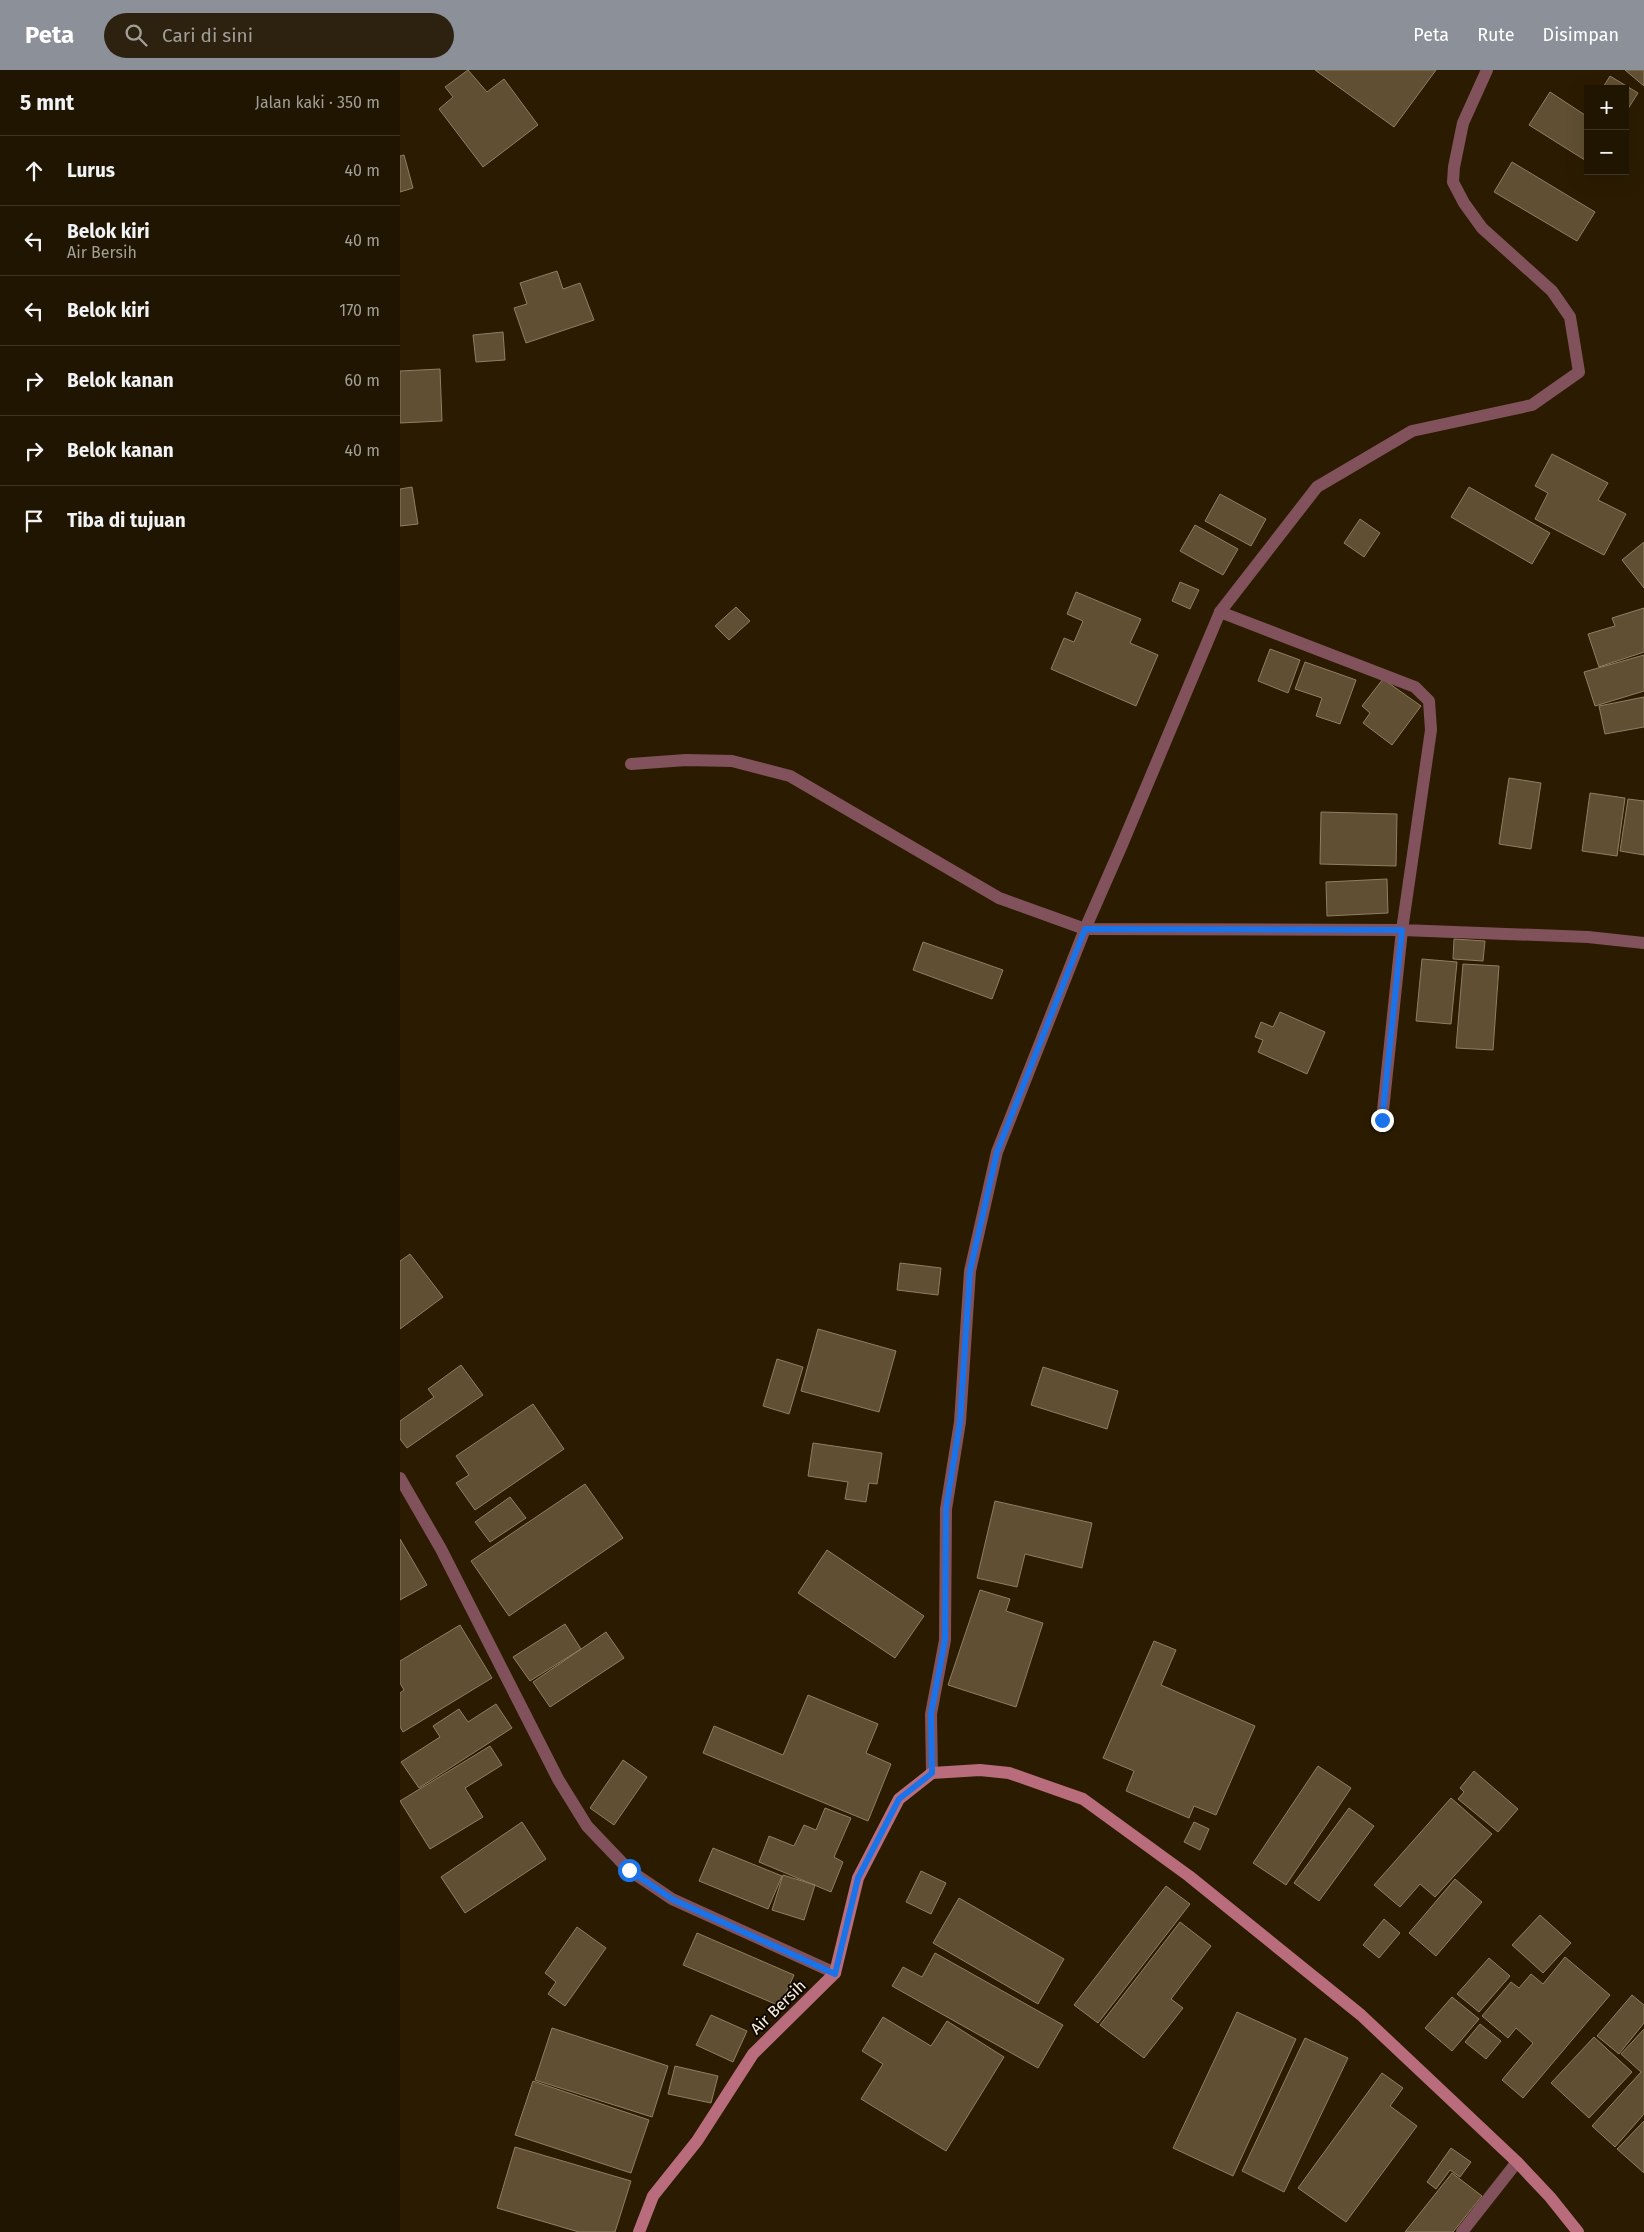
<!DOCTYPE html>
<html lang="id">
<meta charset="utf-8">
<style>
body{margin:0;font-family:"Fira Sans",sans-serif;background:#2d2210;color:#f1f3f6}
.controls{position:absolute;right:15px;top:15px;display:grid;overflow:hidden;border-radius:0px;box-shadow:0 5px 20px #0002}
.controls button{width:45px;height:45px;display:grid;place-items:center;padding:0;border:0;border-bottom:1px solid #3d3423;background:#201501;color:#f1f3f6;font:25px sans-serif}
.stop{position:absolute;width:15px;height:15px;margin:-11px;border:4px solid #1a73e8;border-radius:50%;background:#fff}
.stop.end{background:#1a73e8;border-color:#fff;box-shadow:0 1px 5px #0008}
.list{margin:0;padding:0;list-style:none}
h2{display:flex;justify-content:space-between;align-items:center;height:65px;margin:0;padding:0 20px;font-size:21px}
h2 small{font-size:16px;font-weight:400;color:#a29f99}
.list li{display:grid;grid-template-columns:32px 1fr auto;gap:15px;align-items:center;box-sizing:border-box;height:70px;padding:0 20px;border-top:1px solid #3d3423}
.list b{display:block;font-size:19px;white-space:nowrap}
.list p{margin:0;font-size:16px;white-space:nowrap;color:#a29f99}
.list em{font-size:16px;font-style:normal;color:#a29f99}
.icon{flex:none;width:28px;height:28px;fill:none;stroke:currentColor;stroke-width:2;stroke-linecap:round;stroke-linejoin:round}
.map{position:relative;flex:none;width:1244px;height:2162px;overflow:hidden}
header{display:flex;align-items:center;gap:30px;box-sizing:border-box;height:70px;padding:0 25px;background:#8c9099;color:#fff}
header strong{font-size:24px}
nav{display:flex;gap:28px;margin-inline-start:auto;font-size:18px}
.search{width:350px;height:45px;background:#2d2210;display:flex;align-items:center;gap:12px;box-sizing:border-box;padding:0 18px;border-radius:28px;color:#a29f99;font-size:19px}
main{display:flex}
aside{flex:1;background:#201501}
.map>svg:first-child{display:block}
</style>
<header>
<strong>Peta</strong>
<div class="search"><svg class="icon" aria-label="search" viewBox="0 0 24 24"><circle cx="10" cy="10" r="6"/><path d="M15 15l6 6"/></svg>Cari di sini</div>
<nav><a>Peta</a><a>Rute</a><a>Disimpan</a></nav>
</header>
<main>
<aside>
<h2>5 mnt<small>Jalan kaki · 350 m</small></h2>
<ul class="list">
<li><svg class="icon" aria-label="ahead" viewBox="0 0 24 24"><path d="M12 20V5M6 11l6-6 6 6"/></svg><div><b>Lurus</b></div><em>40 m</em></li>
<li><svg class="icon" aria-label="left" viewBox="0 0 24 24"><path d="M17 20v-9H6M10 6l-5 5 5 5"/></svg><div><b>Belok kiri</b><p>Air Bersih</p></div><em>40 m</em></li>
<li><svg class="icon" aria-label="left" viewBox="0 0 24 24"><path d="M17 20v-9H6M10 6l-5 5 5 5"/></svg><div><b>Belok kiri</b></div><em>170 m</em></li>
<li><svg class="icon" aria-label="right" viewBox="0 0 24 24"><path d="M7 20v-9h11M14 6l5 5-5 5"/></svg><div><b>Belok kanan</b></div><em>60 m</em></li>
<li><svg class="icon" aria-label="right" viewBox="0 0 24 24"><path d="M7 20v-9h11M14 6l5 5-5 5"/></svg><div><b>Belok kanan</b></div><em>40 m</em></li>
<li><svg class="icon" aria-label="arrive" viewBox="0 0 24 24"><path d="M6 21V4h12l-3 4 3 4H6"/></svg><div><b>Tiba di tujuan</b></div></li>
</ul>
</aside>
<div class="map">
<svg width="1244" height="2162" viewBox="0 0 1244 2162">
<rect width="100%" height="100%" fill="#2b1c01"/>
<path fill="#604f32" stroke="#917e61" d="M68,0L87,22L104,9L138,55L83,97L39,39L53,27L45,17Z
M915,0H1036L994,57Z
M1225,0H1244V16Z
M1210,6L1238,23L1226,42L1225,19H1202Z
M1150,22L1188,47V92L1129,55Z
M4,85L13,118L0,122V86Z
M1112,92L1195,142L1177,171L1094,122Z
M157,201L163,219L180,213L194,250L126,273L114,238L127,234L120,213Z
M103,262L105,290L76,292L73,265Z
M40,299L42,351L0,353V301Z
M1152,384L1208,413L1198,430L1226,444L1204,485L1135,449L1148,423L1135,416Z
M12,417L18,454L0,456V419Z
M1069,417L1150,463L1132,494L1051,447Z
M820,424L866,449L851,476L805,451Z
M960,449L980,463L964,487L944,473Z
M795,455L838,479L823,505L780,481Z
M1244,472V518L1222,490Z
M780,512L799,520L790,539L772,531Z
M676,522L741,549L730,573L758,585L736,636L651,599L664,568L674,572L683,551L667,544Z
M336,537L350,551L329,570L315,556Z
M1244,538V582L1199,597L1188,564L1215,556L1212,548Z
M870,579L900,590L888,623L858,611Z
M1244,585V621L1195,636L1184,602Z
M905,592L956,610L940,654L916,646L922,628L895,619Z
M983,609L1021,636L992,675L963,653L970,643L962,636Z
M1244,627V657L1205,664L1199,636Z
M1109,708L1141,713L1131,779L1099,774Z
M1190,723L1225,728L1217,786L1182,781Z
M1228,729L1244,731V785L1220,781Z
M921,742L997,744L996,796L920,794Z
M987,809L988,843L927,846L926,812Z
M1054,869L1085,871L1083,891L1053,889Z
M523,872L603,900L592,929L513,900Z
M1022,889L1057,892L1051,954L1016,951Z
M1063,894L1099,896L1093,980L1056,978Z
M880,942L925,962L907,1004L858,982L863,970L855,967L861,952L873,957Z
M10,1184L43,1227L0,1259V1191Z
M500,1193L541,1198L538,1225L497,1220Z
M418,1259L496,1281L479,1342L401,1321Z
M377,1289L403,1297L389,1344L363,1336Z
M61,1295L83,1325L7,1378L0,1369V1351L34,1327L28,1319Z
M643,1297L718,1321L707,1359L631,1335Z
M133,1334L164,1379L75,1440L56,1413L69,1405L56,1386Z
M413,1373L482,1383L477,1414L469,1413L466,1432L445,1429L448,1412L408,1406Z
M185,1414L223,1468L109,1546L71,1491Z
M110,1427L126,1448L90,1472L75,1452Z
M595,1431L692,1453L682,1498L625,1484L617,1517L577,1508Z
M0,1469L27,1515L0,1530Z
M427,1480L524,1546L495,1588L398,1523Z
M580,1520L610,1529L606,1541L643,1553L616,1637L548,1615Z
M165,1554L181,1579L130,1611L113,1587Z
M60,1555L92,1608L3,1662L0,1657V1623L4,1620L0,1613V1591Z
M206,1562L224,1588L150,1637L133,1612Z
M754,1571L776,1580L761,1615L855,1656L816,1745L794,1736L789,1748L726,1721L734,1701L703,1688Z
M408,1625L478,1654L466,1683L491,1694L468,1751L303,1683L314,1656L383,1685Z
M96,1634L112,1658L19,1718L1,1692L40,1667L33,1656L59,1639L68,1652Z
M90,1676L102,1695L65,1718L83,1747L30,1779L0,1731Z
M223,1690L247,1707L214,1755L190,1738Z
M918,1696L951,1718L886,1815L853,1793Z
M1074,1701L1118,1739L1098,1762L1058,1729L1064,1722L1060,1718Z
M1051,1728L1092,1764L1035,1827L1020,1814L1000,1837L974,1815Z
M425,1738L451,1748L434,1787L443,1792L431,1822L359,1792L369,1766L394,1776L404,1755L416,1760Z
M949,1738L974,1756L919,1831L894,1813Z
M122,1752L146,1789L65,1843L41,1807Z
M794,1752L809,1759L800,1780L784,1772Z
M313,1778L382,1806L368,1839L299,1811Z
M521,1801L546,1813L531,1844L506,1832Z
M383,1805L415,1815L404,1850L372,1840Z
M1055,1809L1082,1832L1036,1886L1009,1863Z
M766,1816L790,1834L698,1953L674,1935Z
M559,1828L664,1889L638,1934L533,1873Z
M1140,1845L1171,1873L1143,1903L1112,1875Z
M984,1849L1000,1863L979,1888L963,1875Z
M780,1852L811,1876L771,1929L783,1938L744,1988L700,1955Z
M177,1857L206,1878L165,1936L148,1924L156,1912L145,1903Z
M297,1863L394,1905L380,1936L283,1895Z
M535,1883L663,1955L638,1998L492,1916L503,1897L522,1907Z
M1165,1887L1210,1925L1123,2028L1102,2010L1133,1973L1116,1958L1108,1968L1082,1946L1111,1912L1119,1918L1131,1904L1143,1914Z
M1089,1888L1110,1906L1079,1942L1057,1924Z
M1232,1925L1244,1935V1953L1219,1984L1197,1966Z
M1052,1927L1079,1949L1052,1981L1025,1958Z
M837,1942L896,1969L833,2106L773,2078Z
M311,1945L347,1961L333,1992L296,1975Z
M483,1947L531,1976L547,1951L604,1987L546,2081L461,2029L483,1994L462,1981Z
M1080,1954L1101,1971L1086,1989L1065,1972Z
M152,1958L268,1996L252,2047L135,2010Z
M1244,1959V2044L1215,2077L1192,2056L1241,2002L1221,1984Z
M1194,1967L1232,2002L1189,2048L1151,2013Z
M905,1968L948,1988L884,2122L842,2101Z
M275,1996L318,2006L311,2033L268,2024Z
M982,2003L1003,2018L990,2036L1017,2056L946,2152L898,2118Z
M133,2011L249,2050L231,2103L115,2065Z
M1244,2051V2103L1217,2079Z
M115,2077L231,2111L215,2162H179L97,2138Z
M1051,2078L1071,2092L1060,2107L1050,2100L1036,2119L1027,2112Z
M1052,2103L1082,2126L1053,2162H1005Z"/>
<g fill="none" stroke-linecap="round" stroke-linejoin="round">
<path stroke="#81525b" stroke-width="12" d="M820,542L1015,617L1029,631L1031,660L1002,860L982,1050
M231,694L286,690L332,691L390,706L599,828L685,859L1002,860L1188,867L1244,873"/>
<path stroke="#81525b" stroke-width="12" d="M0,1408L41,1479L158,1709L187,1756L229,1800L272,1829L435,1903
M532,1703L531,1644L545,1570L546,1439L560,1352L570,1201L597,1082L685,859L721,777L820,542L917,417L1012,361L1132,335L1179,302L1170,247L1152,221L1082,158L1064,133L1053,112L1054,97L1063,53L1087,0
M1062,2162L1117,2092"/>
<path stroke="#b96d7c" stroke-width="12" d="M239,2162L253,2126L297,2071L353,1984L435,1903L458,1808L499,1729L532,1703L580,1700L609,1703L683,1729L789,1806L961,1945L1117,2092L1150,2127L1178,2162"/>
</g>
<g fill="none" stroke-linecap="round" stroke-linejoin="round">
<path stroke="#1a73e8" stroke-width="6" d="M229,1800L272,1829L435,1904L458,1808L499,1729L532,1703L531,1644L545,1570L546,1439L560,1352L570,1201L597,1082L685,859L1002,860L982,1050"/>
</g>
<g text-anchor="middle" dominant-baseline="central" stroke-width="4" stroke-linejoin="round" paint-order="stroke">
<g font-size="16" fill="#fcf2e2" stroke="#0e0801">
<text transform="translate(378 1937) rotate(-44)">Air Bersih</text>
</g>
</g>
</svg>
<div class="controls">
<button>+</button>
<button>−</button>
</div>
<div class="stop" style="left:229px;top:1800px"></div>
<div class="stop end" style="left:982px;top:1050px"></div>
</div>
</main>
